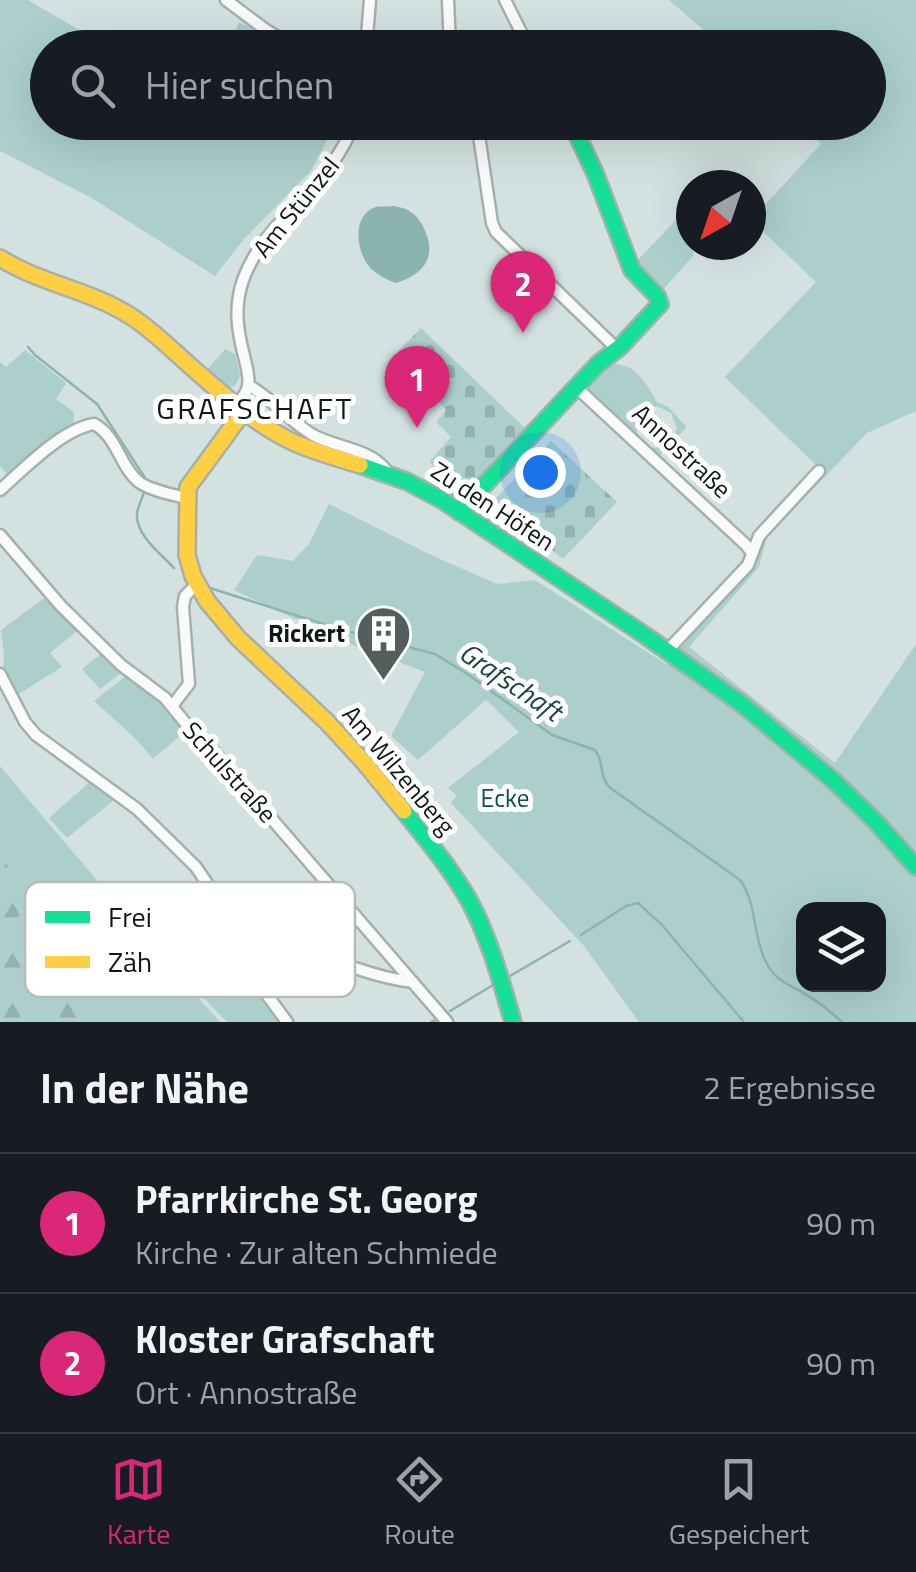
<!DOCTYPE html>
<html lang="de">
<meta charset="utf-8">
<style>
body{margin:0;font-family:"Titillium Web",sans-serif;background:#20242c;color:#f1f3f6}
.controls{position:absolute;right:30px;bottom:30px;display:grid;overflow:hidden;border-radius:20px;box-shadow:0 10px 40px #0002}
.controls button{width:90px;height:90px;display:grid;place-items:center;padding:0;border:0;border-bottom:2px solid #363941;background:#171b24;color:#f1f3f6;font:50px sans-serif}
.compass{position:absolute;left:676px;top:170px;width:90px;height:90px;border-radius:50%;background:#171b24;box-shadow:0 10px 40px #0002;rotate:220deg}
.you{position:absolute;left:540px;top:472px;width:35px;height:35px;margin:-25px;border:8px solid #fff;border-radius:50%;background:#1a73e8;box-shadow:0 0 0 15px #1a73e833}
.badge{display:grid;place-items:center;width:65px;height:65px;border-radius:50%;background:#db2777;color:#fff;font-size:32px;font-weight:700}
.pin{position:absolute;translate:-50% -82px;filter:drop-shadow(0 2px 5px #0008)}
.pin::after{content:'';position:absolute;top:52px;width:35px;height:30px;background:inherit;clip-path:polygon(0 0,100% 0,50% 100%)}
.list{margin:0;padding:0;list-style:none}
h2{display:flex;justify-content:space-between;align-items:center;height:130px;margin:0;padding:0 40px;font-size:42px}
h2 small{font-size:32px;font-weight:400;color:#9ea1a6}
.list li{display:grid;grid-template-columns:65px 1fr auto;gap:30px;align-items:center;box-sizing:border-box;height:140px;padding:0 40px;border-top:2px solid #363941}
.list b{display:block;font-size:38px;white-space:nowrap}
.list p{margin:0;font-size:32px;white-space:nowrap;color:#9ea1a6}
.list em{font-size:32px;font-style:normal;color:#9ea1a6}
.icon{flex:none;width:55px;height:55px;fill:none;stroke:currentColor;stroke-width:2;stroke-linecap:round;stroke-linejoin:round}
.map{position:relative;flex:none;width:916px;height:1022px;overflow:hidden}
.search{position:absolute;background:#171b24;box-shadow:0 10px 40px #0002;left:30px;right:30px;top:30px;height:110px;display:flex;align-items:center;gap:25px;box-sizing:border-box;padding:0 35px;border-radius:55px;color:#9ea1a6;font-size:38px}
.sheet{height:410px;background:#171b24}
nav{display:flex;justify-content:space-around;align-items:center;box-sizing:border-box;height:140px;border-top:2px solid #363941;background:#171b24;font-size:28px;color:#9ea1a6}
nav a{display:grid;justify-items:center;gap:5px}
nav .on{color:#db2777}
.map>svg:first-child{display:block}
</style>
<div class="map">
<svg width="916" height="1022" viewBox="0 0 916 1022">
<defs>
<pattern id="forest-firs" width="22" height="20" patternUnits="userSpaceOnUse" patternTransform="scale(2.5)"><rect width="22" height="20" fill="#accfcb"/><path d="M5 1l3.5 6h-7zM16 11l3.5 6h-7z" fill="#93b1ae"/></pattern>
<pattern id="cemetery-stones" width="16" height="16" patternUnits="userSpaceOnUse" patternTransform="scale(2.5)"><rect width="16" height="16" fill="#accfcb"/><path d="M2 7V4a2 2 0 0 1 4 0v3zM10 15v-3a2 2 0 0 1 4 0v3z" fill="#93b1ae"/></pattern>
</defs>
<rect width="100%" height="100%" fill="#d3e2e0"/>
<path fill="#accfcb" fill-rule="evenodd" d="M0,0H28L108,47L48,48V122L336,123L311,171L244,239L215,276L90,197L0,151Z
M669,0H916V411L867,433L767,537L759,567L689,647L835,763L916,644V1022H639L584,946L451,803L457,796L448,788L519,732L486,700L418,760L391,736L425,672L337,639L312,619H295L234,590L257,555L293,561L309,544L329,504L431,555L497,584L535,580L666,664L756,565L764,536L823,472L725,377L816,282L751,220L821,144L800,123L868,122V48L723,47ZM804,909H878V984H804Z
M239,22L286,47L228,48Z
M686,217L691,222V245L694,255L660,293L634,264L675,221L679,218Z
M225,349L235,354L240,376L235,386L230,388L208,373V369Z
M25,350L66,383L56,399L74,412L73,428L9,476L0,466V362L6,367Z
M610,362C616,364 622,365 628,367C639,372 652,391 656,401L668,407L687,427L658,457L644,445L655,448L670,442L677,428L671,413L657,406L642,412L635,426L640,441L586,389L585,386Z
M47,596L80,629L50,653L62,667L17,695L3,672L4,655L1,630Z
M103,652L124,671L100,689L82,669Z
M127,675L154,695L187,730L153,759L135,738L94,701Z
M0,766L151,944L220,1022H96L0,938V933L42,895L0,859Z
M93,779L118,797L67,838L49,818Z
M238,962L282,1022H227L198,992Z"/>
<path fill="url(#forest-firs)" d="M0,859L42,895L0,933Z
M0,938L96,1022H0Z"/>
<path fill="url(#cemetery-stones)" d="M421,328L527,430L461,502L441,489V479L430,461L451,437L436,422L446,410L429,392L424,396L388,362Z
M551,441L617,502L563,559L493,501Z"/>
<path fill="#8cb4af" d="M393,206C412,208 421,218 427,236C436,261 419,276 396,283C385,279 375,274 368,265C356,250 352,214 376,207C381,206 387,207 393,206Z"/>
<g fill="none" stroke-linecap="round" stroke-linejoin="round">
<path stroke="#8cb4af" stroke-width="2.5" d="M28,347L35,355L97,404L147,481
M145,489C143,497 138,506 137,513C135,535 161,554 174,568
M210,588L342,630L435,654L469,675L552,735L595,750C605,763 598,773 609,787L740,880C758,905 752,936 767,964C777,983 794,986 810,997C822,1004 832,1013 842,1022
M581,935L626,906L638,903L661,924L744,1022
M510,976L570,941
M450,1011L493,985
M431,1022L436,1020"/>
<defs>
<path id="street" d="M226,0L266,30L296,48
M448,0L450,48
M505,0L529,48
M366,48L370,0
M477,122L492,223L496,232L617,349
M248,385C273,399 289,421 313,435C337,448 368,448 386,470
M576,387L746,545L752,553
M237,406C240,400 247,393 248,386C250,377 246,365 244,356C237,329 234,306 243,280C265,218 333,186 354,122
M0,490C24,469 62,429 94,424C117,436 120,467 139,482C152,491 171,494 186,498
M0,535L61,606L121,665L165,698L187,725L215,753L447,1022
M667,651L748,565L759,536L819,471
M0,674L25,722L36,735L137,809L196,867L227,913L248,969L287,1022
M172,706L189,684L183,607L185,596L197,584
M230,919C291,937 350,975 413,982"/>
<path id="fast" d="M360,465L406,481L442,500L646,636L743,705L834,781L876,822L916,867
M459,512L598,364L621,346L660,304L657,296L632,270L595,173L571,122
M404,811C427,840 452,870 470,902C490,940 501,981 513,1022"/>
<path id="slow" d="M0,258C41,284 91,290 132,317C155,332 175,353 196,371C227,398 258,426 295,443C316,452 338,458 360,465
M244,411L188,487L187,555L193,576L207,601L238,638L327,722L363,761L404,811"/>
</defs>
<use href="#street" stroke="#a5b0ae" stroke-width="15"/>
<use href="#fast" stroke="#a5b0ae" stroke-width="20"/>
<use href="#slow" stroke="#a5b0ae" stroke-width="20"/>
<use href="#street" stroke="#f8fbfa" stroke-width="10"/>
<use href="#fast" stroke="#16e098" stroke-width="15"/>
<use href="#slow" stroke="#ffcf43" stroke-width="15"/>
</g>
<defs>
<symbol id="building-pin" viewBox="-11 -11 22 30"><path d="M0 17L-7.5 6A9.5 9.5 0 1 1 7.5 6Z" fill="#535f5d" stroke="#fff"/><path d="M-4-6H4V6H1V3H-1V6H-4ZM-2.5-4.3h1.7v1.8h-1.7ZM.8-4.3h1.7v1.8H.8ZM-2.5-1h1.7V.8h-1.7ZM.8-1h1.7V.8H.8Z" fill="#fff"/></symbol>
</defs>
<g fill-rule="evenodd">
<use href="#building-pin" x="352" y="602" width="63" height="86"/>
</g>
<g text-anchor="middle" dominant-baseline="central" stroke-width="10" stroke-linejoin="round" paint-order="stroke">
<g font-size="25" fill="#0e1817" stroke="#fff">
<text transform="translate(296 207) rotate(-51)">Am Stünzel</text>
<text transform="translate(682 451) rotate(43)">Annostraße</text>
<text transform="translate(493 506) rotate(33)">Zu den Höfen</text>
<text transform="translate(399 770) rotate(50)">Am Wilzenberg</text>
<text transform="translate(230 772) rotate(48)">Schulstraße</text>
</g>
<g font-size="25" font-weight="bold" fill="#0e1817" stroke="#fff" text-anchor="end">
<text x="345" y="633">Rickert</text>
</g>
<g font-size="25" fill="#06534c" stroke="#fff">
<text x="505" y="798">Ecke</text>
</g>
<g font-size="28" font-style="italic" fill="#1a4843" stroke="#fff">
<text transform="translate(511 681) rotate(34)">Grafschaft</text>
</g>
<g font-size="30" letter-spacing="2.5" fill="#0e1817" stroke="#fff">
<text x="255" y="408">GRAFSCHAFT</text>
</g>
</g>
<rect x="25" y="882" width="330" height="115" rx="15" fill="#fff" stroke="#b7bab9" stroke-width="2.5"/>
<rect x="45" y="911" width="45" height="12" fill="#16e098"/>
<rect x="45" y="956" width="45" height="12" fill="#ffcf43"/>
<g font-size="28" fill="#0e1817">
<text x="108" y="927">Frei</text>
<text x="108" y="972">Zäh</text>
</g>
</svg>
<div class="controls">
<button><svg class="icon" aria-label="layers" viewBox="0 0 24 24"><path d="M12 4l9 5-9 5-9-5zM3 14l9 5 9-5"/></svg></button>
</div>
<svg class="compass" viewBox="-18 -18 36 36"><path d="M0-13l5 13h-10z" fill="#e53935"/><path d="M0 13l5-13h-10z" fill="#9ea1a6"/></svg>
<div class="you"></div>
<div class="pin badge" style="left:417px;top:428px">1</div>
<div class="pin badge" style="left:523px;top:333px">2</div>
<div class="search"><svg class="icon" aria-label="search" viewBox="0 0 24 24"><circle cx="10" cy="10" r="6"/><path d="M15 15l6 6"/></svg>Hier suchen</div>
</div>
<section class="sheet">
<h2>In der Nähe<small>2 Ergebnisse</small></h2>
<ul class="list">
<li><span class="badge">1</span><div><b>Pfarrkirche St. Georg</b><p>Kirche · Zur alten Schmiede</p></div><em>90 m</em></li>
<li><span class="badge">2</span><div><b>Kloster Grafschaft</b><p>Ort · Annostraße</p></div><em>90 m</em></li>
</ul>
</section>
<nav>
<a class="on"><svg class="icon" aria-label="map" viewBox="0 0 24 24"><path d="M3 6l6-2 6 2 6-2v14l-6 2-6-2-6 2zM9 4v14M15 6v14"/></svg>Karte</a>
<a><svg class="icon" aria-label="directions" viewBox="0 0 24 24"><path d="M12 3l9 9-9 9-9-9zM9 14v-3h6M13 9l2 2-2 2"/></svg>Route</a>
<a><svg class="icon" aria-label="saved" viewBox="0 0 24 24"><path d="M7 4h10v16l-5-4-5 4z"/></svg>Gespeichert</a>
</nav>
